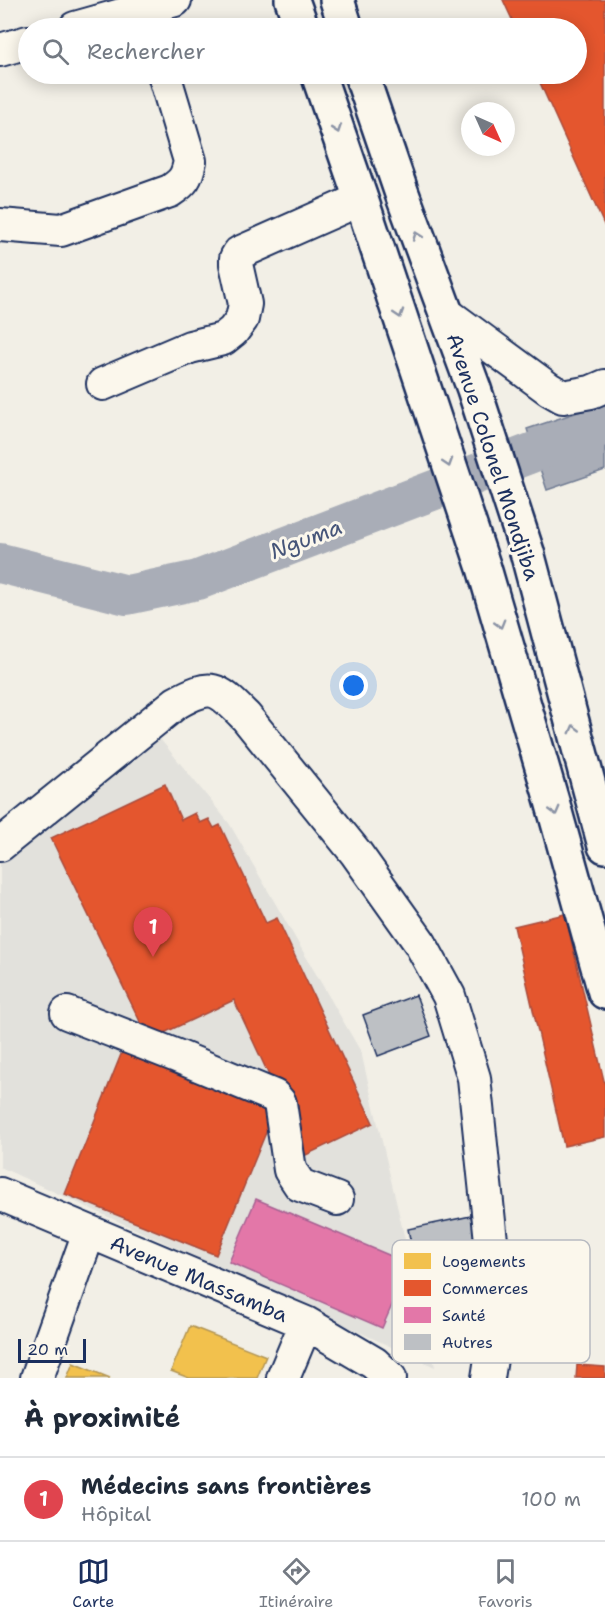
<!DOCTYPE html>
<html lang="fr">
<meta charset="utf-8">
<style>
body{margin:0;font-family:"Shantell Sans",sans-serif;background:#f6f6f7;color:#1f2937}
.compass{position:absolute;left:461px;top:102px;width:54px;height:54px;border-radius:50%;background:#fff;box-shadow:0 3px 15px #0003;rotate:135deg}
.scale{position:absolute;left:18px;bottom:15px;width:68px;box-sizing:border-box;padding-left:6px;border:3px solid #1b2f5e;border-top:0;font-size:16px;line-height:21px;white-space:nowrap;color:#1b2f5e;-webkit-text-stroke:4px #fbf7ec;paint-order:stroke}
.you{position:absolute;left:354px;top:686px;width:21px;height:21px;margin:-15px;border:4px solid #fff;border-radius:50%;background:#1a73e8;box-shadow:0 0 0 9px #1a73e833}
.badge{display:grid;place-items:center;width:39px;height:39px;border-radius:50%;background:#1b2f5e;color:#fff;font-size:20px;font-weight:700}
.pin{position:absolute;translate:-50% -50px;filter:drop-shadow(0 2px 3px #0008)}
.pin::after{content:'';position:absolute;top:32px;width:21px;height:18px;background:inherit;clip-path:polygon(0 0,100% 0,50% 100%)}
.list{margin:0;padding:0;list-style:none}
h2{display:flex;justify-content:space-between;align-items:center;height:78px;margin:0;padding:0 24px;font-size:26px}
h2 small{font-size:20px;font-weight:400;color:#747a83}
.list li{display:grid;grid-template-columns:39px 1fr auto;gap:18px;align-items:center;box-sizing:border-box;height:84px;padding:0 24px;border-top:2px solid #e0e1e3}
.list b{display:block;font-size:22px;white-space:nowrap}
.list p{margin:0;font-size:20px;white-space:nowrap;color:#747a83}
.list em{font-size:20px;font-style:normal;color:#747a83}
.icon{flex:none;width:33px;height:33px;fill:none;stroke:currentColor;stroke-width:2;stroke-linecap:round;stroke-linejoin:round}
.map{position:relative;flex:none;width:605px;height:1378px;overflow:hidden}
.search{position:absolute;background:#fff;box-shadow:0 3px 15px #0003;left:18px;right:18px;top:18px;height:66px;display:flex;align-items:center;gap:15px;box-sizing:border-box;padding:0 21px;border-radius:33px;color:#747a83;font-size:22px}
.sheet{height:162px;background:#fff}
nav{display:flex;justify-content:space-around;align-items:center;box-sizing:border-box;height:84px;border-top:2px solid #e0e1e3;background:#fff;font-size:16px;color:#747a83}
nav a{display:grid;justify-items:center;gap:3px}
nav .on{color:#1b2f5e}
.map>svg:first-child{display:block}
</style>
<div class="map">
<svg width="605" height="1378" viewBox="0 0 605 1378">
<rect width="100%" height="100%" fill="#f2efe6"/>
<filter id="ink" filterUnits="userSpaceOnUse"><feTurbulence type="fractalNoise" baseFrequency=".0167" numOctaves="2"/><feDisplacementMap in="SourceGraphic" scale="12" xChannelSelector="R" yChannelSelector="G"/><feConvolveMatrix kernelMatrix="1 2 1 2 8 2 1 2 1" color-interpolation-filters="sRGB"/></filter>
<g filter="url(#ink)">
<path fill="#e2e1dc" d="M156,734L229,823L361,1052L435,1367L0,1167V861Z"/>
<path fill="#a9adb7" stroke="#707b93" stroke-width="1.5" d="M605,403V470L547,490L527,429Z"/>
<path fill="#f2c14e" stroke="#b29553" stroke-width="1.5" d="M190,1326L266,1356L257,1378H189L171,1371Z
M73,1363L110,1378H67Z"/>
<path fill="#e4572e" stroke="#a84b3c" stroke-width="1.5" d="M503,0H605V227L536,74H576V28H516Z
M165,784L181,820L195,813L200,823L209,819L214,828L220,825L266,923L277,918L373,1123L306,1155L234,1000L149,1040L51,838Z
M565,914L605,1085V1137L564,1146L514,926Z
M126,1042L278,1103L216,1255L65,1194Z
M577,1365L605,1367V1378H576Z"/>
<path fill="#e377a8" stroke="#a76192" stroke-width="1.5" d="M256,1199L410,1264L382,1328L229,1262Z"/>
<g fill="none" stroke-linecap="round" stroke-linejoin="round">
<path stroke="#a9adb7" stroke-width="40" d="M0,563L127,595L198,580L605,425"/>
</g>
<path fill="#bdc0c4" stroke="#1b2f5e" stroke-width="1.5" d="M416,995L431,1036L378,1056L363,1015Z
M471,1216L486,1289L423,1302L408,1229Z"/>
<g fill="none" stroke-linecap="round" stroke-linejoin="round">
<defs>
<path id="minor" d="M75,28L175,0
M0,50L28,42
M0,225L61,230L170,191C184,182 187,177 190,161L164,74
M447,314L549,389L563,397L591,392L605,386
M103,384L190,347L223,339L233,331L242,319L245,304L236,264V258L239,253L361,199
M0,845L176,703C213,682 217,688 246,717L356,853L420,943L449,996L474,1078L493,1260L497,1320L488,1378
M67,1013L177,1056L274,1096L280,1103L290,1170L300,1185L337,1199
M0,1194L306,1323L374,1363L390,1378
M37,1378L89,1232
M283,1378L306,1323"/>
<path id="major" d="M292,0L302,28
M337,0L346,28
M318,74L361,199L484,568L552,801L605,992
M361,74L401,191L474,389L527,552L605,846"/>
</defs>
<use href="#minor" stroke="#1b2f5e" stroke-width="36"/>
<use href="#major" stroke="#1b2f5e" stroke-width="38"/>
<use href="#minor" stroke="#fbf7ec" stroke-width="32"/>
<use href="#major" stroke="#fbf7ec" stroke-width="33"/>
</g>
<defs><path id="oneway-chevron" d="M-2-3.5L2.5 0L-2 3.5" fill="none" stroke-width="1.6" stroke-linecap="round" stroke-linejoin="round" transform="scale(1.5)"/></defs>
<g stroke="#8b93a5">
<use href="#oneway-chevron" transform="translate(337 129) rotate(71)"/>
<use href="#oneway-chevron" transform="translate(417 236) rotate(-110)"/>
<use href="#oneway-chevron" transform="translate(399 314) rotate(72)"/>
<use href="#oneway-chevron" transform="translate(448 463) rotate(72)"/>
<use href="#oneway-chevron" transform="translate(500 624) rotate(74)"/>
<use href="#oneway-chevron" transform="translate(574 729) rotate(-105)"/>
<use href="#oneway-chevron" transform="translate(555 811) rotate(75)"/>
</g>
</g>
<g text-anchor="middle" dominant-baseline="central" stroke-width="6" stroke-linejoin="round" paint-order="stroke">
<g font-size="21" fill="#1b2f5e" stroke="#fbf7ec">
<text transform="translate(493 457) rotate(72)">Avenue Colonel Mondjiba</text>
<text transform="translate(199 1279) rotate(23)">Avenue Massamba</text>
</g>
<g font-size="22" font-style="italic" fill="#465579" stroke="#fbf7ec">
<text transform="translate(306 539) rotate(-21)">Nguma</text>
</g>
</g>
<rect x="392" y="1240" width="198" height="123" rx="9" fill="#fbf7ec" stroke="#b8bbc1" stroke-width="1.5"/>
<rect x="404" y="1253" width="27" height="16" fill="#f2c14e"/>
<rect x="404" y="1280" width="27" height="16" fill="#e4572e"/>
<rect x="404" y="1307" width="27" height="16" fill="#e377a8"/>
<rect x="404" y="1334" width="27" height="16" fill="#bdc0c4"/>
<g font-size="16" fill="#1b2f5e">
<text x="442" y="1267">Logements</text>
<text x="442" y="1294">Commerces</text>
<text x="442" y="1321">Santé</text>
<text x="442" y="1348">Autres</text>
</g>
</svg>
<svg class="compass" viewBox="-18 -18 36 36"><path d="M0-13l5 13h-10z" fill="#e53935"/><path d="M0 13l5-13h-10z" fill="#747a83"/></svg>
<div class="scale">20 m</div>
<div class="you"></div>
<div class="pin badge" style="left:153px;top:957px;background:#e0444e">1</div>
<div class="search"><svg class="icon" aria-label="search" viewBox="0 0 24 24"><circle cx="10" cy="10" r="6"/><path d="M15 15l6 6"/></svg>Rechercher</div>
</div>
<section class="sheet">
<h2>À proximité<small></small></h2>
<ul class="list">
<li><span class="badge" style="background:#e0444e">1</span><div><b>Médecins sans frontières</b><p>Hôpital</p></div><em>100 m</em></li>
</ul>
</section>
<nav>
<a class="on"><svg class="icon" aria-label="map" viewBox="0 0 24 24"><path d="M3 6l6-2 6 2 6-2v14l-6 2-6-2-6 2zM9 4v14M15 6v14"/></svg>Carte</a>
<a><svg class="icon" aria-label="directions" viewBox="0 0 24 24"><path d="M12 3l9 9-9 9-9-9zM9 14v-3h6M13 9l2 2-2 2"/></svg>Itinéraire</a>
<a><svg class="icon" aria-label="saved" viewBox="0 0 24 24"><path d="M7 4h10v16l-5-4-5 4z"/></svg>Favoris</a>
</nav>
